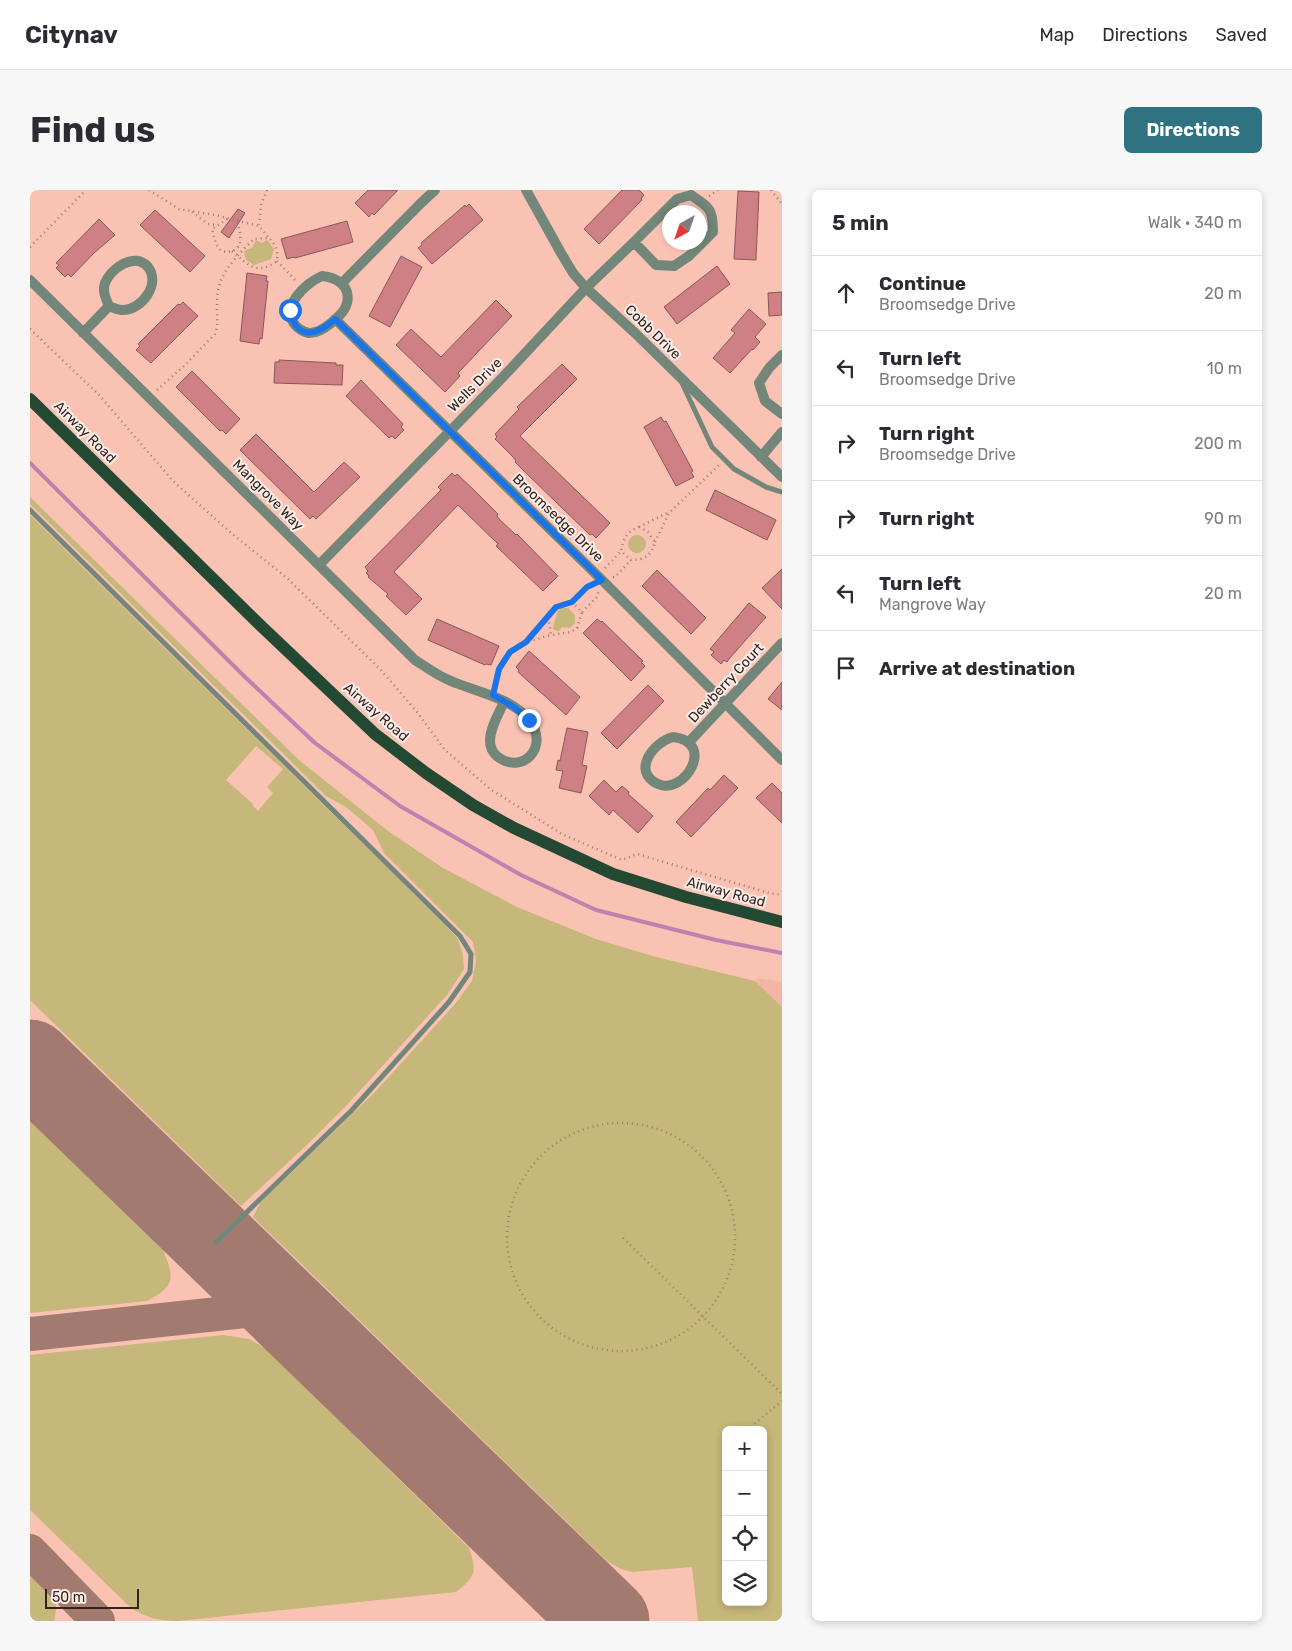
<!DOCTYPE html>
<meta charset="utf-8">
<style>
body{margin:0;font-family:Rubik,sans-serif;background:#f7f7f7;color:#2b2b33}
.controls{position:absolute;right:15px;bottom:15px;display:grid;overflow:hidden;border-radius:8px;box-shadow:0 2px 8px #0003}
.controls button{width:45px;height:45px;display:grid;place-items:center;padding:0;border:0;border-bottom:1px solid #e1e1e2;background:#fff;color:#2b2b33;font:25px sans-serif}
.compass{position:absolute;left:632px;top:15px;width:45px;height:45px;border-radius:50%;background:#fff;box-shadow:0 2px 8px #0003;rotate:220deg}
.scale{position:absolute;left:15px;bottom:12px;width:94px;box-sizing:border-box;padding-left:5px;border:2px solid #36211b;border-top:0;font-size:14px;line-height:18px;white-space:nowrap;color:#36211b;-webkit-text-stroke:4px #fbefec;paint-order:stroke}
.stop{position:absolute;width:15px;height:15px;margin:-11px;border:4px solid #1a73e8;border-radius:50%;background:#fff}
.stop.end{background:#1a73e8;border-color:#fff;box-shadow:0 1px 5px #0008}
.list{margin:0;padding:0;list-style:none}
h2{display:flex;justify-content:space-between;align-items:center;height:65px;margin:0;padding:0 20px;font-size:21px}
h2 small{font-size:16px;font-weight:400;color:#7c7c81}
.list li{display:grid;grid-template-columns:32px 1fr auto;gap:15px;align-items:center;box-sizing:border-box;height:75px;padding:0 20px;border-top:1px solid #e1e1e2}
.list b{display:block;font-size:19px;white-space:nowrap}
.list p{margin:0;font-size:16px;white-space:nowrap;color:#7c7c81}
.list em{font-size:16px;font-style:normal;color:#7c7c81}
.icon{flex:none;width:28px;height:28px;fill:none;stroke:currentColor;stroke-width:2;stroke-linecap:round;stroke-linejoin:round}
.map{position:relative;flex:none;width:752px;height:1431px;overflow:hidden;border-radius:8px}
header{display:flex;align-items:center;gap:30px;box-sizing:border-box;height:70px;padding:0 25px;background:#fff;border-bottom:1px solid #e1e1e2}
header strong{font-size:24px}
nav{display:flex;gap:28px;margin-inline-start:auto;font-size:18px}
.intro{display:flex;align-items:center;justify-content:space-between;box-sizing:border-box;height:120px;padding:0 30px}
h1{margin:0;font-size:35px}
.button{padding:12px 22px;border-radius:8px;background:#2f7383;color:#fff;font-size:18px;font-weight:700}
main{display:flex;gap:30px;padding:0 30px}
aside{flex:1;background:#fff;border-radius:8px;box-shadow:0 2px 8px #0003}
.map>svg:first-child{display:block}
</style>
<header>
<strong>Citynav</strong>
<nav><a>Map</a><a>Directions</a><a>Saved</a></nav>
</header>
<div class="intro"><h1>Find us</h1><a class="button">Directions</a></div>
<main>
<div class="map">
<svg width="752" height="1431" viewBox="0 0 752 1431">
<rect width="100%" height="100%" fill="#fac2b2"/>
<path fill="#f4b5a4" d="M727,788L752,792V817L725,791Z"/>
<path fill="#c6b77a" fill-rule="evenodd" d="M226,50L232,53L237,50L244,59L241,69L224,75L216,70L214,62L216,60L222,58Z
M0,307L269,570L358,641L413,678L487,717L566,749L626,767L725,791L752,817V1431H668L662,1377L602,1382L591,1379L577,1371L223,1027L230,1013L345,902L425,814L442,791L446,771L443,752L354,663L343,640L316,617L296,606L0,314ZM696,1240H733V1412H696Z
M0,325L415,735L428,749L433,765L434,779L417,805L316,916L280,952L211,1016L0,810ZM226,556L253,579L237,597L243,603L228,621L222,615L223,614L196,590Z
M598 354a9 9 0 1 1 18 0a9 9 0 1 1-18 0Z
M531,418H538L545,425V433L540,438L532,437L529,441H526L523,439C523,434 526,429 527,422Z
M0,930L133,1060C145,1089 145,1096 117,1111L0,1123Z
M193,1145L219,1149L235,1158L439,1358C447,1382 446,1386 426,1402L148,1431C130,1431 115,1428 100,1417L0,1320V1165Z
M0,1378C19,1397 31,1402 24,1431H0Z"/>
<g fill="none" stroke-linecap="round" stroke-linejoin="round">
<path stroke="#bf81b0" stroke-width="4" d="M0,273L215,487L285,553L370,616L491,685L566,720L686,750L752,763"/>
<path stroke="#a37a6f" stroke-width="34" d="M0,1144L253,1117
M0,1361L68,1431
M539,1431L573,1427"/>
<path stroke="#a37a6f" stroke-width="85" d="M0,872L577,1431"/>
</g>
<path fill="#cf8085" stroke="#8a575a" d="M338,0H368L344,25L342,23L339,27L325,13Z
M592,0H609L614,5L611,9L612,10L569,54L554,39Z
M708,1L729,2L726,70L704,69Z
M439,14L453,30L402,74L388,58L392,55L391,53L435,15L436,17Z
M208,19L215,23L199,48L191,42Z
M125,20L175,66L160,82L110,35Z
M69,29L85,45L64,63L41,87L38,84L35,87L26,78L29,75L26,73Z
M317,31L323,52L265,68L264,67L257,69L251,49Z
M371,66L392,77L360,137L339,126Z
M687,76L700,94L647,134L634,117Z
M217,83L237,86L236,91H238L232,149L230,148L229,154L210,151Z
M752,102V125L739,126L738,103Z
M466,110L482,126L428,183L430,186L415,202L366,155L381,139L411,167Z
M153,112L168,126L121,173L106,160L110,156L108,154L148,114L150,115Z
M719,119L736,134L725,147L730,152L723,160L722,159L700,183L683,168L705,143L701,140Z
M249,170L306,173V175H313L312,195L244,193L245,172H249Z
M532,174L547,189L490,246L580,333L566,348L562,344L560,345L495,282L485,272L486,271L483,267L465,249L467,247L465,244L489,219L487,217Z
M162,181L210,229L196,244L192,240L190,241L146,197Z
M331,190L373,234L371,237L374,240L365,249L362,246L359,248L316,206Z
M631,227L634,232L636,231L663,281L661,282L664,287L646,296L614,237Z
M226,244L284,302L314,272L330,287L286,329L283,326L280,329L210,260Z
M422,283L425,286L427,284L445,301L468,324L467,326L470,330L486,345L487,344L528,386L513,401L466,356L468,354L428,315L364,382L392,409L376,425L356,406L358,404L338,387L339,386L336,383L338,381L335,377L411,300L408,297Z
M685,300L746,330L737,350L676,320Z
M752,379V419L732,398Z
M627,380L676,428L661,444L612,396Z
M719,413L736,427L699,469L697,472L694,470L691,474L681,465L684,462L680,459Z
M407,429L469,456L461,475L456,474L455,475L398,450Z
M567,429L571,432L572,431L613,471L611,472L615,476L601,491L553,443Z
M499,461L550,507L536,525L488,482L489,480L486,477Z
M752,492V520L738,509Z
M618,495L634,511L587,559L571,543Z
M537,538L558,542L552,575L557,576L551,603L529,598L533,581L526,580L528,570L530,571Z
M694,585L708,598L661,647L646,632L678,598L680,600Z
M574,590L586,602L592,596L599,602L598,604L623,626L608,643L583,620L579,625L559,606Z
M742,593L752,603V633L726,608Z"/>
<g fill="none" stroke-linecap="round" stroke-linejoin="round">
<path stroke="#a27a6e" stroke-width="2.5" stroke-dasharray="1 4" stroke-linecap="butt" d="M119,0L149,19L185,25L229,36
M237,0L231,15L229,36L239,48
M741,0L752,14
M679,6L688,0
M162,22L178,34L187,35
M197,29L182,39L186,54L191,61C214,66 213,45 206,30
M0,57L56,0
M247,71L267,92
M0,139L69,205L143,291L200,342L257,388L350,479L387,522L415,560L460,599L532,644L592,670L607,664L739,703L752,705
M127,200L154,176L185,144L187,137C188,123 185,106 190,93C194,79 213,59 224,49L239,48C246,55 248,61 247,71C226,86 219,75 202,61
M609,337L618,342L625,352C621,365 616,370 601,370L591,361C594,348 596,342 609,337Z
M609,337L637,323
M625,352L639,323L689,275
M575,378L591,361
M583,387H585L601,370
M542,412L552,422L547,438L541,442L521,445L518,425L526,417Z
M542,412L557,397L561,395
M552,422L567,407L569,400
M497,451L518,426
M465,497C472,460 487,454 521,445
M477 1047a114 114 0 1 1 228 0a114 114 0 1 1-228 0Z
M593,1048L752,1204
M717,1240L752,1211
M693,1253L696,1252"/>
<path stroke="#728679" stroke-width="5" d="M652,193L682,257L704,279L736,297L752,302
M0,320L430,746L441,764L440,782L419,812L322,920L186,1052"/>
<path stroke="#728679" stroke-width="10" d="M496,0L531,63L543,83L556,98L605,143L752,287
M292,86C306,87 321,96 317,113C315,124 291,144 279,143C274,142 270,140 266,136C249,118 275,93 292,86Z
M0,90L385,470C396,477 408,486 421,491C446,502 485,508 501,533C518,557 493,585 468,567C463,563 460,558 460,551C460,538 469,523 474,512
M312,93L390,14L405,0
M305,129L572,390L752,570
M53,143L79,116C84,118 88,120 94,120C112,119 131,94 118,77C105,61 80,79 75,93C72,101 76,109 79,116
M752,165L739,178L729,193L735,211L752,224
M731,267L752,242
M289,375L473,187L556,98L604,52L626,75L644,76L659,66L683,42C683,19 680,18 661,5L647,9L604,52
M643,547C687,552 654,606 628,594C601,582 623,552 643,547Z
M659,552L752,453"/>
<path stroke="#244933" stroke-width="12" d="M0,209L229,434L345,544L396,583L443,615L484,638L583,684L656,707L752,732"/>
</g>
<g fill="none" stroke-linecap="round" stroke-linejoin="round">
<path stroke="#1a73e8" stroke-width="6" d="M260,120C266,151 286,146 305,129L572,390L557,397L542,412L526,417L496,452L480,462L469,479L463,505L484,517L499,530"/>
</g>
<g text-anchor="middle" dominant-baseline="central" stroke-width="4" stroke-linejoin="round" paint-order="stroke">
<g font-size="14" fill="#36211b" stroke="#fbefec">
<text transform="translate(623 142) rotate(44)">Cobb Drive</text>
<text transform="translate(445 195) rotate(-45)">Wells Drive</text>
<text transform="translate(55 242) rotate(45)">Airway Road</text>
<text transform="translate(238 305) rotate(45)">Mangrove Way</text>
<text transform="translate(528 328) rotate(44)">Broomsedge Drive</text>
<text transform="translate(696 493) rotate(-47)">Dewberry Court</text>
<text transform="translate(346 522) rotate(41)">Airway Road</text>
<text transform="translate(696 702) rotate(15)">Airway Road</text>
</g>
</g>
</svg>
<div class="controls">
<button>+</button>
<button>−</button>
<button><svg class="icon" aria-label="locate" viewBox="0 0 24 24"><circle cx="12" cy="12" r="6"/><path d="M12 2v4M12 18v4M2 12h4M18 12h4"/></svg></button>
<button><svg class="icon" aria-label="layers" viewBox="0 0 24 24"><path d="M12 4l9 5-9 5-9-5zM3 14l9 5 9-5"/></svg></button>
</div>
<svg class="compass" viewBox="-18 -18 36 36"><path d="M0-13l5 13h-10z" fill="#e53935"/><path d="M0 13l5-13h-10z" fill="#7c7c81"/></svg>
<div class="scale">50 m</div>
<div class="stop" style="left:260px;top:120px"></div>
<div class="stop end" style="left:499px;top:530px"></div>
</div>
<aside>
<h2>5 min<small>Walk · 340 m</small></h2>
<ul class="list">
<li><svg class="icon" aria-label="ahead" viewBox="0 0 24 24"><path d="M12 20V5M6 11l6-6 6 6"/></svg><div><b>Continue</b><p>Broomsedge Drive</p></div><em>20 m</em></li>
<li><svg class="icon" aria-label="left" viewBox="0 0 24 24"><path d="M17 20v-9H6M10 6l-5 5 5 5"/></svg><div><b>Turn left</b><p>Broomsedge Drive</p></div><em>10 m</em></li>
<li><svg class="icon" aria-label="right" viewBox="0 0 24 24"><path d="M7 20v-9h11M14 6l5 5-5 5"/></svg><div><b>Turn right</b><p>Broomsedge Drive</p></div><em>200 m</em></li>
<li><svg class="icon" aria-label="right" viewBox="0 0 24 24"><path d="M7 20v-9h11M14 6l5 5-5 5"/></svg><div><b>Turn right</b></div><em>90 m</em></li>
<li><svg class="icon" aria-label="left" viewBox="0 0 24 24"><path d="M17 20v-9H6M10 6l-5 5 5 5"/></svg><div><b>Turn left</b><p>Mangrove Way</p></div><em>20 m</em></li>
<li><svg class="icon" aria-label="arrive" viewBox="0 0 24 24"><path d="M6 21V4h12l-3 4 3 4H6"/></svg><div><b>Arrive at destination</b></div></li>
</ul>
</aside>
</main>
